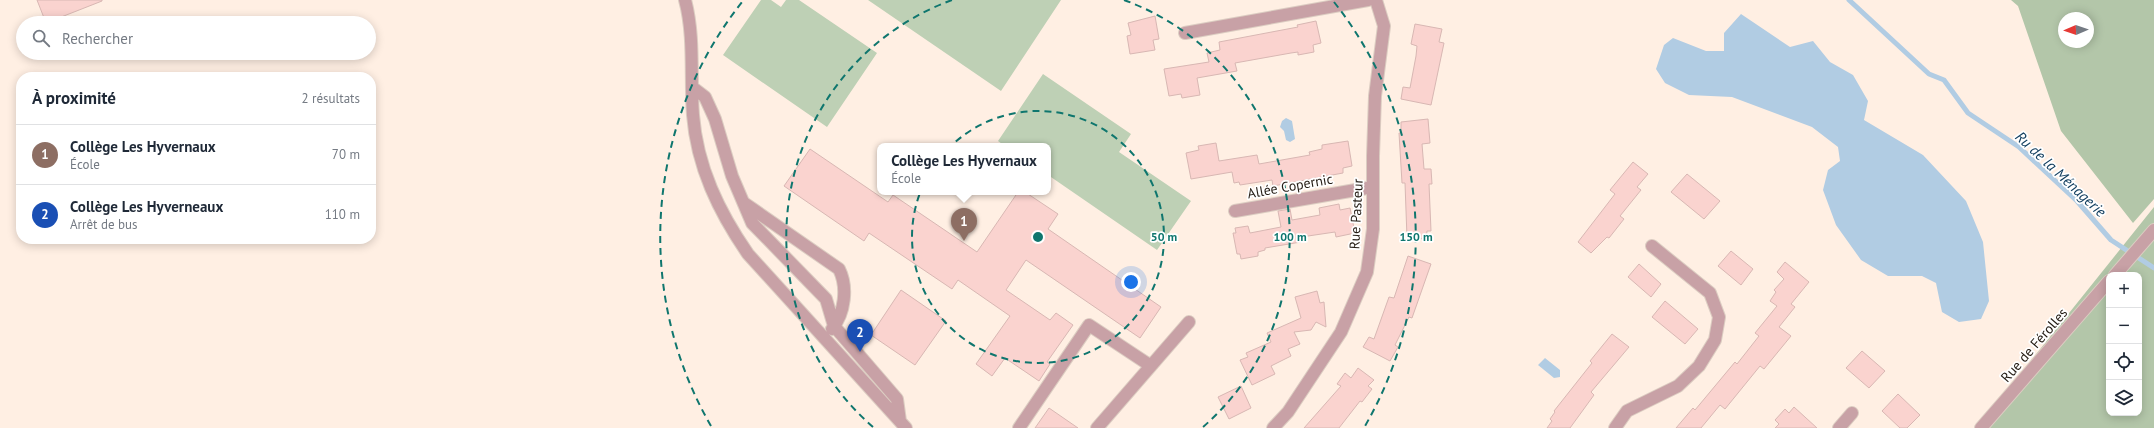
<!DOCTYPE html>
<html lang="fr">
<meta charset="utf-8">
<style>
body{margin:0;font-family:"PT Sans",sans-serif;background:#f6f6f7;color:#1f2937}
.controls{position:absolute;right:12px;bottom:12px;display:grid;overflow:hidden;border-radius:8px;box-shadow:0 2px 10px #0003}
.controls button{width:36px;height:36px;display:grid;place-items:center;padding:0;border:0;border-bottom:1px solid #e0e1e3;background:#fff;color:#1f2937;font:20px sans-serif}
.compass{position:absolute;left:2058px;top:12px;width:36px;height:36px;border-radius:50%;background:#fff;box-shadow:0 2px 10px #0003;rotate:268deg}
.you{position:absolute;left:1131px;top:282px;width:14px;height:14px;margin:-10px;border:3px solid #fff;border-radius:50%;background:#1a73e8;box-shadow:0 0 0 6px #1a73e833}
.badge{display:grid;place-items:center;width:26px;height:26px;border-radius:50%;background:#756030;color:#fff;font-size:13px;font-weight:700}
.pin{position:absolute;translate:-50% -33px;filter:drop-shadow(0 1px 2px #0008)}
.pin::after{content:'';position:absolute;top:21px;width:14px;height:12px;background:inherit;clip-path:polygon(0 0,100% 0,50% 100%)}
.popup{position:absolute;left:877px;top:143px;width:174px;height:52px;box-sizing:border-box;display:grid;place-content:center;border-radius:8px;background:#fff;filter:drop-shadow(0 1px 3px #0005);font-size:13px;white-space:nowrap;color:#747a83}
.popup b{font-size:15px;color:#1f2937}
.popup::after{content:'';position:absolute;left:50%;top:100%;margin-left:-8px;border:8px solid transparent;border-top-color:#fff}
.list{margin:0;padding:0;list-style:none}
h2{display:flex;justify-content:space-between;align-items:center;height:52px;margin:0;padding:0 16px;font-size:17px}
h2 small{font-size:13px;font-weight:400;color:#747a83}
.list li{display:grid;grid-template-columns:26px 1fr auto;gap:12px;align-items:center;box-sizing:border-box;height:60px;padding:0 16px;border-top:1px solid #e0e1e3}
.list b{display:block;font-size:15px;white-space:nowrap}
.list p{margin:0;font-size:13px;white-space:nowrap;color:#747a83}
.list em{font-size:13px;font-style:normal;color:#747a83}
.icon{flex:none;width:22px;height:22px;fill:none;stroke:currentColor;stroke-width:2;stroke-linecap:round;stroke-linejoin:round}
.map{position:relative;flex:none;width:2154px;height:428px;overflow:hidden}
.search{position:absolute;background:#fff;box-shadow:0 2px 10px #0003;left:16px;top:16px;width:360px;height:44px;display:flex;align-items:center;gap:10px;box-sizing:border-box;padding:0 14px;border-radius:22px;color:#747a83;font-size:15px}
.panel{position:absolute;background:#fff;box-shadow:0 2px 10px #0003;left:16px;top:72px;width:360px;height:172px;border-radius:16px}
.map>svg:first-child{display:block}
</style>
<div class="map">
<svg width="2154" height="428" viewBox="0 0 2154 428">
<rect width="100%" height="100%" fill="#ffefe3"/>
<path fill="#bed0b5" d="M761,0H771L781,7L786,0H799L877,53L827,127L723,55Z
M868,0H1061L1001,91Z
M1043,74L1131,134L1119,152L1191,201L1157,250L1048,175V146H1005L998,141Z"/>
<path fill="#b3c6a9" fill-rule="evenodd" d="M2011,0H2154V199L2133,223L2061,131L2018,6ZM2064,18H2088V42H2064Z
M2154,207V428H1977ZM2109,275H2139V413H2109Z"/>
<path fill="#b1cce3" d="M1741,14L1790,47L1813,41L1830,62L1853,75L1868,101L1864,120L1923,155L1966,201L1983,242L1989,301L1981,319L1959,322L1942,312L1936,283L1922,276H1888L1861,260L1836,225L1823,190L1828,170L1840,161L1838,147L1812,127L1732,97L1689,95L1665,83L1656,69L1664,45L1673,38L1706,51H1724V33Z
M1286,118L1292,121L1295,139L1290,142L1286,140L1284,131L1280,127L1282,121Z
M1545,358L1560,370V377L1554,378L1538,365Z"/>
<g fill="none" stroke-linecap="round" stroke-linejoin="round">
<path stroke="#b1cce3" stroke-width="5" d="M1849,0L1929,74L1944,80L1968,113L2019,147L2077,201L2111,240L2154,268"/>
</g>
<path fill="#fad3cf" stroke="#d8b7b3" d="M37,0H102V1L46,23Z
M1155,16L1159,39L1153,40L1155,50L1130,54L1127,36L1131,35L1128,23Z
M1316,21L1321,43L1313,45L1314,52L1298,55V52L1291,53L1235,63L1237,71L1197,78L1200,95L1182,98L1181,94L1169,96L1164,69L1209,62L1207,53L1220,50L1219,42L1298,27L1297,25Z
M1415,24L1442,29L1439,42L1444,43L1431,105L1401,99L1403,87L1410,88L1416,56L1417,46L1411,44Z
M1428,119L1430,143L1422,144L1424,169H1431L1432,184H1429L1431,231H1427L1426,239L1407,238L1405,183H1402L1399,133H1401V122Z
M1348,141L1352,166L1343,168V173L1273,186L1272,180L1240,185L1239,182L1234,183L1232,172L1191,179L1186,153L1199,150L1198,146L1216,143L1219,161L1257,155L1259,164L1310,155L1309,152L1322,149V145Z
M810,149L888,202L893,195L977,252L1018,192H1025L1058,214L1048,229L1161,307L1140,338L1026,260L1006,290L1050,320L1056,313L1073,325L1047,362L1050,364L1039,381L1005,358L992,376L976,364L1010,316L958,280L952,289L869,233L864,241L784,186Z
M1633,162L1648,174L1637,187L1641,190L1620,216L1624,219L1609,238L1607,237L1591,253L1578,242L1615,194L1610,190Z
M1687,174L1720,201L1704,219L1671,192Z
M1339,204L1340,210L1350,208L1355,233L1336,237L1335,232L1308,236L1300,238L1301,242L1265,248V250L1258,252V256L1241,259L1240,254H1237L1233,233H1236L1235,228L1248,226L1250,233L1281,227L1278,211L1290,209L1292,220L1320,215L1319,208Z
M1731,251L1753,269L1741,285L1718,266Z
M1408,256L1431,264L1412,318L1409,317L1395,345L1398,347L1390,361L1363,347L1369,337L1374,339L1389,297L1394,298Z
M1785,262L1809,282L1791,304L1795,307L1779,327L1791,336L1764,369L1760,366L1725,409L1720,405L1701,428H1676L1693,408L1695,410L1735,362L1737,364L1759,336L1755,333L1777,306L1770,301L1776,292L1774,290L1784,279L1777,272Z
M1639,264L1661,284L1651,297L1628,277Z
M901,290L946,321L915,365L871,335Z
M1317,291L1320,303L1324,302L1326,327L1316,322L1311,330L1294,332L1300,344L1288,349L1291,356L1271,366L1275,374L1252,385L1240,360L1248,357L1246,353L1271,342L1267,333L1301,318L1295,297Z
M1665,301L1698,329L1685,344L1652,317Z
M1612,334L1629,347L1591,392L1594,395L1570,428H1547L1552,421L1550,419L1555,412L1554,411L1592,363L1590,361Z
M1862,351L1885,371L1869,388L1846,368Z
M1358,368L1374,380L1368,386L1372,389L1362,402L1360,401L1339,428H1304L1341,386L1337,384L1345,373L1351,378Z
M1241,386L1251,408L1229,419L1218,397Z
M1898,394L1920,415L1907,428H1900L1882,411Z
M1794,407L1817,428H1775L1779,424L1775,420L1785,409L1789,413Z
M1049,408L1078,428H1035Z"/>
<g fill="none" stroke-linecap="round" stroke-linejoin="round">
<defs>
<path id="minor" d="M685,0C695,37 690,77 693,115C697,167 719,212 748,254L906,428
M1185,33L1368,0
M692,87L705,97L715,119L732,176L752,223L826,299L834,326L897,399L900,421
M744,203L839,269C848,287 845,313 832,329
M1235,211L1373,187
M2115,275L2154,230
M1019,428L1089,325L1151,366
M1097,428L1189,322
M1273,428L1288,412L1341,332L1367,272L1373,229V156L1375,96L1384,26L1376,0
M1615,428L1627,411L1678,386L1699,366L1715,340L1719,317L1710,293L1652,246
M1839,428L1852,413
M1981,428L2109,281"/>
</defs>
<use href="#minor" stroke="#dccdc2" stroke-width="14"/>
<use href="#minor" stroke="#c8a1a6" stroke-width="12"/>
</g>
<g fill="none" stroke="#0f766e" stroke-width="2" stroke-dasharray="7 5">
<circle cx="1038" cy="237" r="126"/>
<path d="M873 427A252 252 0 0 1 952 0M1124 0A252 252 0 0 1 1203 427"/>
<path d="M711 426A378 378 0 0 1 742 2M1334 2A378 378 0 0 1 1365 426"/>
</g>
<g text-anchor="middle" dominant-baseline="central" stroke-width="3.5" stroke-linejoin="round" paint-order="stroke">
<g font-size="14" fill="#231b13" stroke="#fff">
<text transform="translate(1290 186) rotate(-10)">Allée Copernic</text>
<text transform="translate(1356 214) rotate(-87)">Rue Pasteur</text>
<text transform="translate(2034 345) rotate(-49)">Rue de Férolles</text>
</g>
<g font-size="15" font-style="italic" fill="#0e3b5c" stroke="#fff">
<text transform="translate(2061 174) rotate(43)">Ru de la Ménagerie</text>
</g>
</g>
<circle cx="1038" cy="237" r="6" fill="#0f766e" stroke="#fff" stroke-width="2"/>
<g font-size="12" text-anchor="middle" font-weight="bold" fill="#0f766e" stroke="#fff" stroke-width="3.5" stroke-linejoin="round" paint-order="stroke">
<text x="1164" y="241">50 m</text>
<text x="1290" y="241">100 m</text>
<text x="1416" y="241">150 m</text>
</g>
</svg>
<div class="controls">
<button>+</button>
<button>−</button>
<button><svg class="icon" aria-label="locate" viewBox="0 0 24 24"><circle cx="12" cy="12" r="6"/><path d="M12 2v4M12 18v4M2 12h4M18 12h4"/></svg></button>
<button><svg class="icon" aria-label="layers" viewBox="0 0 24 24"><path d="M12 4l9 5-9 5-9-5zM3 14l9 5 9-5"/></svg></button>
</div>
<svg class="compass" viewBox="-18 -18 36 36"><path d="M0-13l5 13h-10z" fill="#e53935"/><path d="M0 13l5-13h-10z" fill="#747a83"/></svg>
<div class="you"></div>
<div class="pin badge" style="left:964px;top:241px;background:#8d6e63">1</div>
<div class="popup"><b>Collège Les Hyvernaux</b>École</div>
<div class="pin badge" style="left:860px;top:352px;background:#1a4fb4">2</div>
<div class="search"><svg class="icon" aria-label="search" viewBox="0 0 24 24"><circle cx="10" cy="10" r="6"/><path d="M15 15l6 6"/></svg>Rechercher</div>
<section class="panel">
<h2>À proximité<small>2 résultats</small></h2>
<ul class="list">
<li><span class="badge" style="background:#8d6e63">1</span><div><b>Collège Les Hyvernaux</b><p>École</p></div><em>70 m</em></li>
<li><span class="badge" style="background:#1a4fb4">2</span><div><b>Collège Les Hyverneaux</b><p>Arrêt de bus</p></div><em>110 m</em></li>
</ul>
</section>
</div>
